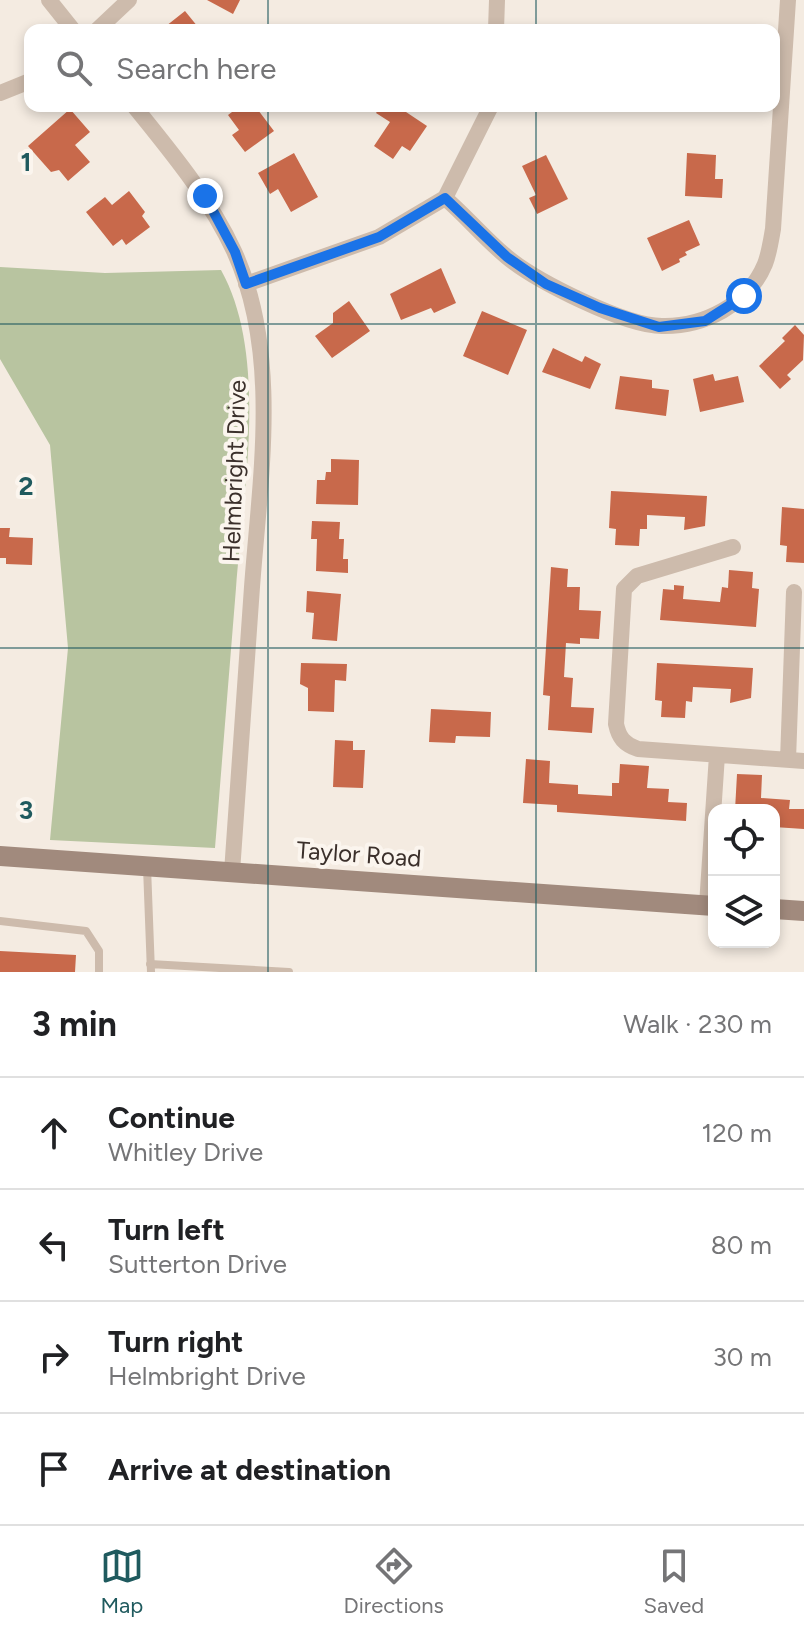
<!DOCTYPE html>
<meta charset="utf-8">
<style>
body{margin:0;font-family:Figtree,sans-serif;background:#f6f6f6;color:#202124}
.controls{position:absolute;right:24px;bottom:24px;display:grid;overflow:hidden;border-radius:16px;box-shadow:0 4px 12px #0003}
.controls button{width:72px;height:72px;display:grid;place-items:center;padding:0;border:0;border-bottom:2px solid #e0e0e0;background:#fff;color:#202124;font:40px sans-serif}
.stop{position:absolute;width:24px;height:24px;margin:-18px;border:6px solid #1a73e8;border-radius:50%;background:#fff}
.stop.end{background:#1a73e8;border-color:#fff;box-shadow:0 2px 8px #0008}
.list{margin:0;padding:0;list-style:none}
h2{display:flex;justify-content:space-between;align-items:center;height:104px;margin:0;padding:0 32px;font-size:34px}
h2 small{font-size:26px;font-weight:400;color:#757577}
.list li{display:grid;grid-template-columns:52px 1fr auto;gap:24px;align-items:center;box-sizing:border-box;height:112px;padding:0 32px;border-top:2px solid #e0e0e0}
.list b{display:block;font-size:30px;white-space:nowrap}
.list p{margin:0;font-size:26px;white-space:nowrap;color:#757577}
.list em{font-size:26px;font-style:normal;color:#757577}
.icon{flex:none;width:44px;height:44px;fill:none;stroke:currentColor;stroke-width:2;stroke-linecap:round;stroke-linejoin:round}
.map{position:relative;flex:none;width:804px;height:972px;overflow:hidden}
.search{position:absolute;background:#fff;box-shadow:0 4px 12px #0003;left:24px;right:24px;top:24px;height:88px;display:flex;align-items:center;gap:20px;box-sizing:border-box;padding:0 28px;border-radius:16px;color:#757577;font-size:30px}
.sheet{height:552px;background:#fff}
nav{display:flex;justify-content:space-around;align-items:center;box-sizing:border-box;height:112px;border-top:2px solid #e0e0e0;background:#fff;font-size:22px;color:#757577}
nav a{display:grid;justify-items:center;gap:4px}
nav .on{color:#1f5a5e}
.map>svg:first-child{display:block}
</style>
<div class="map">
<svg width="804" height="972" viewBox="0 0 804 972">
<rect width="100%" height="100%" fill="#f4ebe1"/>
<path fill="#b8c4a0" d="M0,267L105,273L221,270C269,356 243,493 236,588C229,674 222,761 215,848L50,840L68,648L50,445L0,359Z"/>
<path fill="#c8694b" d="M207,0H240L233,14Z
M185,11L198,27L194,30H161Z
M240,106H255L274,131L245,152L232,135L239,130L228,115Z
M381,106H397L427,126L410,151L402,146L393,159L374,146L390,122L376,113Z
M70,109L90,132L75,145L90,162L68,181L59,170L51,172L28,146Z
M294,153L318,197L291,212L278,189L270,194L258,173Z
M687,153L716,155L715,179H723L722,198L685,196Z
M546,155L568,199L537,214L529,198L536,195L522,166Z
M129,191L145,212L142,216L150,227L126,245L122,239L113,246L86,212L105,197L112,205Z
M689,220L700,245L685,252L687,255L679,259L680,262L662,271L647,238Z
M441,268L456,303L434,313L431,308L401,320L390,294Z
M349,301L370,331L332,358L315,336L333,323V313Z
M482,311L527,330L508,375L463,356Z
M795,325L804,335L803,360L787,375L791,379L780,389L759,366L785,341L782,338Z
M553,348L582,362L585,356L601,364L590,389L542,372Z
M713,374L715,381L738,376L744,402L700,412L693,379Z
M620,376L652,380V388L669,390L666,416L615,409Z
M331,459L359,460L358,505L316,504L317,480H325L326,472H331Z
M611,491L707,496L705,526L684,530L685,517L647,515V529H640L639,546L615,545L616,529L609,528Z
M782,507L804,509V563L786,562L787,546L780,545Z
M312,521L340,522L339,539H344L343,559H348V573L316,571L317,539H311Z
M0,528H10L9,537L33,538L32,565L6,564V558H0Z
M551,567L568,569L567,587H580L579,610L601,611L599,639L580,638V644L566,643L564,677L573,678L571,707L594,708L592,733L548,730L550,696L543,695Z
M729,570L753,572L752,588L759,589L756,627L660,620L663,589L674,590V585L684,586L683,599L720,602L722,587L728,588Z
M307,591L341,594L337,641L312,639L314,613L306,612Z
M301,663L347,664L346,681L335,680L334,712L308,711V688L300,684Z
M657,663L753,668L751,698L730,703L731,689L693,687L692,702L686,701L685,718L661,717L662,701L655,700Z
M431,709L491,712L490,737L456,736L455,743L429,742Z
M335,740L353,741V750H365L363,788L333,787Z
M526,759L550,761L549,783L578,785V794L612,796V783H619L620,764L649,766L647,788L669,789L668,802L687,803L686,821L557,812V805L523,803Z
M737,774L762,775L761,798L790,800L789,809H804V829L774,827V810H735Z
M0,951L76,955L75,972H0Z"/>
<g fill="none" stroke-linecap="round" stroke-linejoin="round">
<path stroke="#cdbbac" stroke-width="8" d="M147,867L151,972
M0,921L86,931L99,951V972
M150,964L289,972"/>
<path stroke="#cdbbac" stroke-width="16" d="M49,0L73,30
M97,30L129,0
M496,30L497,0
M0,93L30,81
M134,106C171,152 209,197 234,251C281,354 260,478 252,587C245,682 239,777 232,872
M445,198C467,217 485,239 507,257C536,281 625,326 662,326C703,327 748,305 765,264C769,254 771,240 773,229L788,0
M246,284L379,237L445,198L491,106
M733,547L637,576L624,589L616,724C619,738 624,744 638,749L804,761
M788,760L794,592
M707,905L717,755"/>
<path stroke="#a18a7d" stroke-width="20" d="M0,856L714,906
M774,909L804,911"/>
</g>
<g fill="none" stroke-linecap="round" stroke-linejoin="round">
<path stroke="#1a73e8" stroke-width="10" d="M205,196L235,252L246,284L379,237L445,198L507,257L546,284L600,308L659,327L705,321L744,296"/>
</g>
<path fill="none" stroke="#1f5a5e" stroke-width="2" stroke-opacity="0.55" d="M268,0V30M536,0V30M268,106V972M536,106V972M0,324H804M0,648H804"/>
<g text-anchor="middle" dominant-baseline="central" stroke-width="8" stroke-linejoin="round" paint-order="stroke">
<g font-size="24" fill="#3b302b" stroke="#fbf5ee">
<text transform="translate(234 471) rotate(-88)">Helmbright Drive</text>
<text transform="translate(359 854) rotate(4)">Taylor Road</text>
</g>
</g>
<g font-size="26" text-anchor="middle" font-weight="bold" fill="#1f5a5e" stroke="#fbf5ee" stroke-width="8" stroke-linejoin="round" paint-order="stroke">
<text x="26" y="171">1</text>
<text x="26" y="495">2</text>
<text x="26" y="819">3</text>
</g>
</svg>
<div class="controls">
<button><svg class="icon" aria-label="locate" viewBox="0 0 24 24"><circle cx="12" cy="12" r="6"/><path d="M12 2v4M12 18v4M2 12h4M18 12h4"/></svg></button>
<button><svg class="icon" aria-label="layers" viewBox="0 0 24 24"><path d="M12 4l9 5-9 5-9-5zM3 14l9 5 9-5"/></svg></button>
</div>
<div class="stop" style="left:744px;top:296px"></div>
<div class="stop end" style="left:205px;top:196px"></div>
<div class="search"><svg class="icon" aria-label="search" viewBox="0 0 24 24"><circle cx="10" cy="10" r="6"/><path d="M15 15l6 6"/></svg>Search here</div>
</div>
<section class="sheet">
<h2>3 min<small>Walk · 230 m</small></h2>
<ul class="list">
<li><svg class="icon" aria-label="ahead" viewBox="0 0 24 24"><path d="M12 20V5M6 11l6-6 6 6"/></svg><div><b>Continue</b><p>Whitley Drive</p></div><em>120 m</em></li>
<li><svg class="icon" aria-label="left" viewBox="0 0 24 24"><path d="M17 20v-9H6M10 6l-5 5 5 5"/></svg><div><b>Turn left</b><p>Sutterton Drive</p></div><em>80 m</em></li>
<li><svg class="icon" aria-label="right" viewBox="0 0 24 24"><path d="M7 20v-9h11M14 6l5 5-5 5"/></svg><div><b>Turn right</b><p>Helmbright Drive</p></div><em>30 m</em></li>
<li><svg class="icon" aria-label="arrive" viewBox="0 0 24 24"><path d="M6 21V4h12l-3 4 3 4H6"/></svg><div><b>Arrive at destination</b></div></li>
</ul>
</section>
<nav>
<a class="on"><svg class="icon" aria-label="map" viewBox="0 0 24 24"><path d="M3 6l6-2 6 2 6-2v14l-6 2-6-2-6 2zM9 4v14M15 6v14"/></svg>Map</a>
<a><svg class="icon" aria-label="directions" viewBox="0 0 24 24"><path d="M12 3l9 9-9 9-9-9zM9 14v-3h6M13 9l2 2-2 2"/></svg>Directions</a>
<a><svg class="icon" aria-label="saved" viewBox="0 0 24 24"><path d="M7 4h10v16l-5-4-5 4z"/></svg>Saved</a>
</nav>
